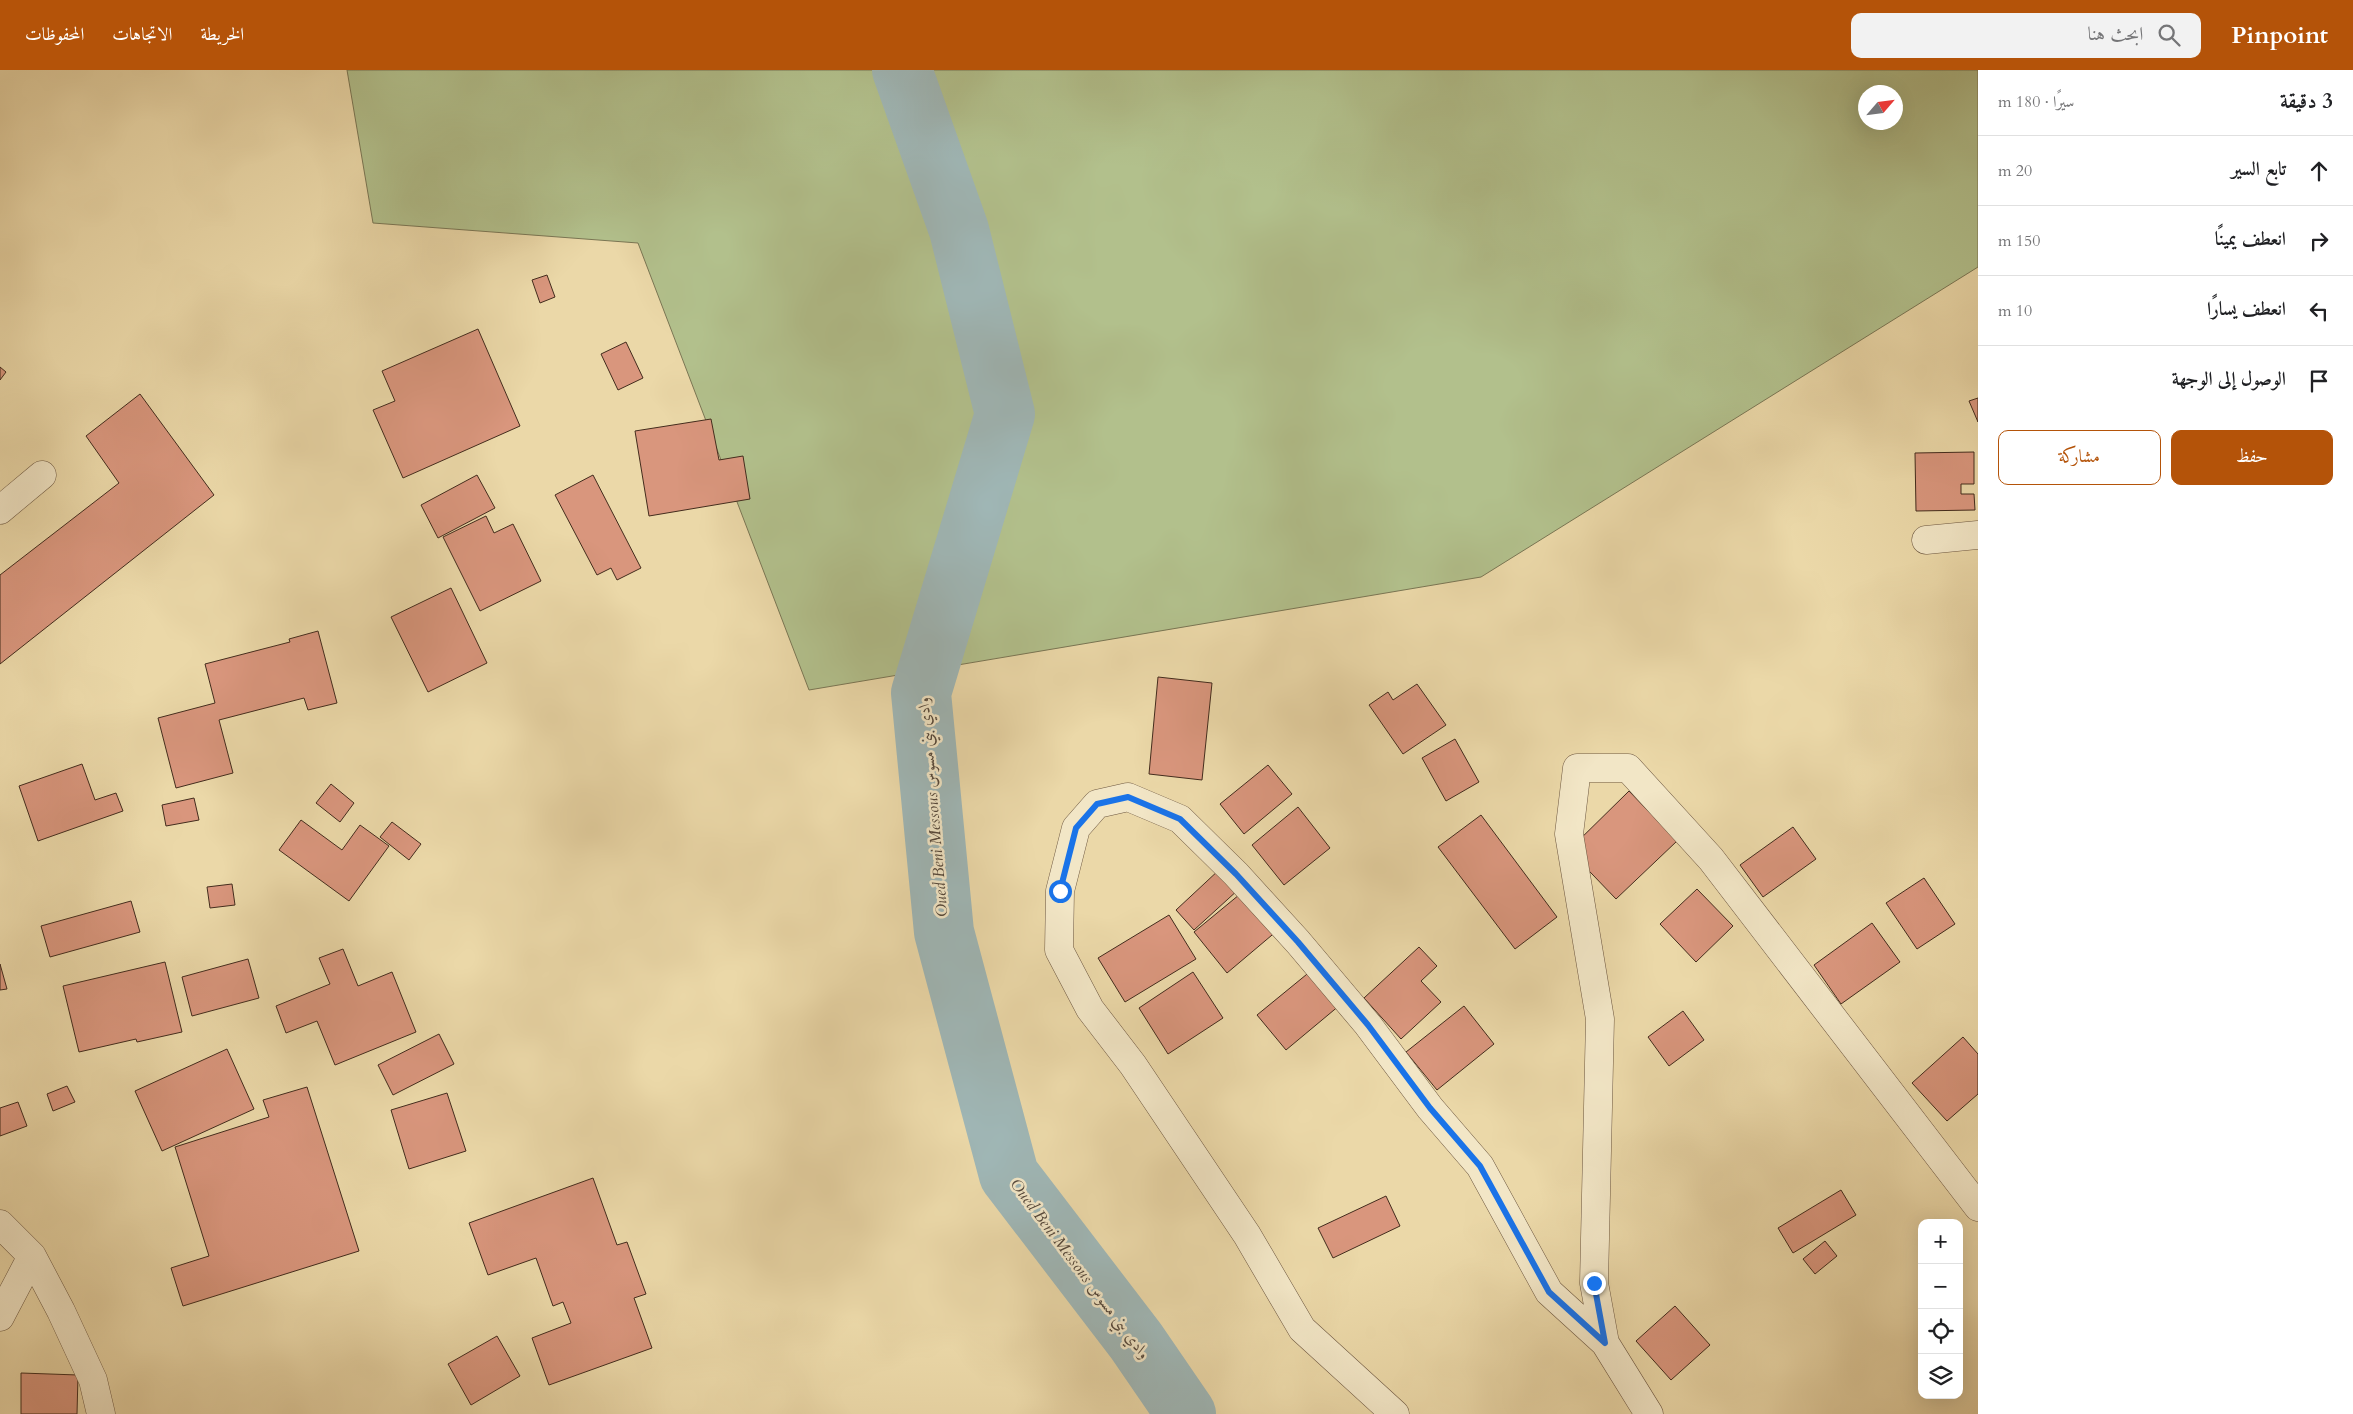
<!DOCTYPE html>
<html lang="ar">
<meta charset="utf-8">
<style>
body{margin:0;font-family:Cardo,Amiri,serif;background:#f2f2f2;color:#202124;direction:rtl}
.controls{position:absolute;right:15px;bottom:15px;display:grid;overflow:hidden;border-radius:10px;box-shadow:0 5px 20px #0002}
.controls button{width:45px;height:45px;display:grid;place-items:center;padding:0;border:0;border-bottom:1px solid #e0e0e0;background:#fff;color:#202124;font:25px sans-serif}
.compass{position:absolute;left:1858px;top:15px;width:45px;height:45px;border-radius:50%;background:#fff;box-shadow:0 5px 20px #0002;rotate:62deg}
.stop{position:absolute;width:15px;height:15px;margin:-11px;border:4px solid #1a73e8;border-radius:50%;background:#fff}
.stop.end{background:#1a73e8;border-color:#fff;box-shadow:0 1px 5px #0008}
.list{margin:0;padding:0;list-style:none}
h2{display:flex;justify-content:space-between;align-items:center;height:65px;margin:0;padding:0 20px;font-size:21px}
h2 small{font-size:16px;font-weight:400;color:#757577}
.list li{display:grid;grid-template-columns:32px 1fr auto;gap:15px;align-items:center;box-sizing:border-box;height:70px;padding:0 20px;border-top:1px solid #e0e0e0}
.list b{display:block;font-size:19px;white-space:nowrap}
.list em{font-size:16px;font-style:normal;color:#757577}
.actions{display:flex;gap:10px;padding:15px 20px}
.actions a{flex:1;padding:11px 0;border:1px solid #b45309;border-radius:10px;text-align:center;font-size:18px;color:#b45309}
.actions .main{background:#b45309;color:#fff}
.icon{flex:none;width:28px;height:28px;fill:none;stroke:currentColor;stroke-width:2;stroke-linecap:round;stroke-linejoin:round}
.map{position:relative;flex:none;width:1978px;height:1344px;overflow:hidden;direction:ltr}
header{display:flex;align-items:center;gap:30px;box-sizing:border-box;height:70px;padding:0 25px;background:#b45309;color:#fff}
header strong{font-size:24px}
nav{display:flex;gap:28px;margin-inline-start:auto;font-size:18px}
.search{width:350px;height:45px;background:#f2f2f2;display:flex;align-items:center;gap:12px;box-sizing:border-box;padding:0 18px;border-radius:10px;color:#757577;font-size:19px}
main{display:flex}
aside{flex:1;background:#fff}
.map>svg:first-child{display:block}
</style>
<header>
<strong>Pinpoint</strong>
<div class="search"><svg class="icon" aria-label="search" viewBox="0 0 24 24"><circle cx="10" cy="10" r="6"/><path d="M15 15l6 6"/></svg>ابحث هنا</div>
<nav><a>الخريطة</a><a>الاتجاهات</a><a>المحفوظات</a></nav>
</header>
<main>
<aside>
<h2>3 دقيقة<small>سيرًا · 180 m</small></h2>
<ul class="list">
<li><svg class="icon" aria-label="ahead" viewBox="0 0 24 24"><path d="M12 20V5M6 11l6-6 6 6"/></svg><div><b>تابع السير</b></div><em>20 m</em></li>
<li><svg class="icon" aria-label="right" viewBox="0 0 24 24"><path d="M7 20v-9h11M14 6l5 5-5 5"/></svg><div><b>انعطف يمينًا</b></div><em>150 m</em></li>
<li><svg class="icon" aria-label="left" viewBox="0 0 24 24"><path d="M17 20v-9H6M10 6l-5 5 5 5"/></svg><div><b>انعطف يسارًا</b></div><em>10 m</em></li>
<li><svg class="icon" aria-label="arrive" viewBox="0 0 24 24"><path d="M6 21V4h12l-3 4 3 4H6"/></svg><div><b>الوصول إلى الوجهة</b></div></li>
</ul>
<div class="actions"><a class="main">حفظ</a><a>مشاركة</a></div>
</aside>
<div class="map">
<svg width="1978" height="1344" viewBox="0 0 1978 1344">
<rect width="100%" height="100%" fill="#ebd8a8"/>
<filter id="stains"><feTurbulence type="fractalNoise" baseFrequency=".004" numOctaves="4"/><feColorMatrix values="0 0 0 0 .2 0 0 0 0 .09 0 0 0 0 .02 0 0 0 .5 -.17"/></filter>
<radialGradient id="worn" r=".72"><stop offset=".6" stop-color="#630" stop-opacity="0"/><stop offset="1" stop-color="#630" stop-opacity=".3"/></radialGradient>
<path fill="#b2c08c" stroke="#7a7654" fill-rule="evenodd" d="M347,0H1978V197L1481,507L809,620L638,173L373,153ZM1866,22H1896V52H1866Z"/>
<g fill="none" stroke-linecap="round" stroke-linejoin="round">
<path stroke="#9fb6b5" stroke-width="60" d="M902,0L959,160L1005,344L921,623L944,862L1009,1105L1136,1271L1186,1344"/>
</g>
<path fill="#d9967d" stroke="#432c1d" d="M547,205L555,227L540,233L532,210Z
M478,259L520,356L403,408L373,340L395,331L382,301Z
M626,272L643,308L618,320L601,284Z
M0,297L6,302L0,310Z
M140,324L214,425L0,594V505L119,413L86,366Z
M1978,328V352L1969,331Z
M711,349L719,390L743,386L750,429L649,446L635,361Z
M1974,382V414H1961V424H1974L1975,440L1916,441L1915,383Z
M477,405L495,438L438,468L421,435Z
M593,405L641,498L617,510L611,498L597,505L555,425Z
M486,446L494,463L513,454L541,511L480,541L443,467Z
M451,518L487,593L428,622L391,547Z
M318,561L337,633L308,640L304,628L219,650L233,703L176,718L158,648L215,633L205,594L290,572L289,569Z
M1158,607L1212,613L1202,710L1149,704Z
M1417,614L1446,655L1403,684L1369,635L1388,622L1393,630Z
M1455,669L1479,712L1446,731L1422,688Z
M82,694L95,730L116,723L123,741L38,771L19,716Z
M1268,695L1292,724L1244,764L1220,734Z
M331,714L354,733L340,752L316,733Z
M1629,721L1677,771L1616,829L1569,780Z
M194,728L199,750L166,756L162,735Z
M1298,737L1330,778L1284,815L1252,775Z
M1481,745L1557,847L1515,879L1438,777Z
M301,750L342,780L360,755L389,776L349,831L279,780Z
M392,752L421,774L409,790L380,767Z
M1793,757L1816,789L1763,827L1740,795Z
M1220,799L1239,819L1194,860L1176,840Z
M1924,808L1955,854L1917,879L1886,833Z
M232,814L235,835L210,838L207,817Z
M1697,819L1733,856L1696,892L1660,854Z
M1245,820L1278,860L1227,903L1194,862Z
M131,831L140,862L50,887L41,856Z
M1169,845L1196,889L1125,932L1098,888Z
M1872,853L1900,892L1841,934L1814,895Z
M1419,877L1437,896L1421,911L1441,932L1401,969L1364,928Z
M343,879L358,916L392,902L416,962L335,995L317,951L286,963L276,936L330,914L319,888Z
M248,889L259,928L192,946L182,907Z
M165,892L182,962L137,972L136,969L79,982L63,916Z
M0,894L7,919L0,920Z
M1312,900L1340,935L1286,980L1257,945Z
M1193,902L1223,948L1168,984L1139,938Z
M1464,936L1494,974L1437,1020L1406,982Z
M1683,941L1704,970L1669,996L1648,967Z
M439,964L454,994L393,1025L378,995Z
M1963,967L1978,984V1024L1947,1051L1912,1013Z
M227,979L254,1039L162,1081L135,1021Z
M67,1016L75,1032L53,1041L47,1024Z
M307,1017L359,1181L183,1236L171,1198L209,1186L175,1077L269,1047L263,1030Z
M447,1023L466,1081L409,1099L391,1040Z
M18,1032L27,1056L0,1066V1038Z
M593,1108L617,1175L627,1172L646,1224L634,1228L652,1278L549,1315L532,1268L571,1253L563,1232L553,1236L536,1188L488,1205L469,1153Z
M1841,1120L1856,1145L1793,1183L1778,1158Z
M1386,1126L1400,1156L1333,1188L1318,1158Z
M1825,1171L1837,1186L1815,1204L1803,1189Z
M1675,1236L1710,1275L1671,1310L1636,1271Z
M497,1266L520,1306L471,1335L448,1294Z
M21,1303L78,1305L77,1344H21Z"/>
<g fill="none" stroke-linecap="round" stroke-linejoin="round">
<defs>
<path id="minor" d="M0,440L42,405
M1926,470L1978,465
M0,1154L32,1186L61,1241L93,1310L101,1344
M0,1247L32,1186
M1395,1344L1302,1259L1247,1165L1133,995L1090,939L1059,880L1060,821L1076,758L1097,734L1128,727L1180,749L1236,804L1298,872L1368,955L1430,1038L1480,1096L1549,1222L1605,1273
M1649,1344L1605,1273L1594,1213L1600,949L1569,764L1577,698H1628L1711,789L1978,1137"/>
</defs>
<use href="#minor" stroke="#6d5740" stroke-width="29"/>
<use href="#minor" stroke="#f2e6c6" stroke-width="28"/>
</g>
<g fill="none" stroke-linecap="round" stroke-linejoin="round">
<path stroke="#1a73e8" stroke-width="6" d="M1060,821L1076,758L1097,734L1128,727L1180,749L1236,804L1298,872L1368,955L1430,1038L1480,1096L1549,1222L1605,1273L1594,1213"/>
</g>
<g text-anchor="middle" dominant-baseline="central" stroke-width="5" stroke-linejoin="round" paint-order="stroke">
<g font-size="16" font-style="italic" fill="#55483b" stroke="#f2e6c6">
<text transform="translate(933 737) rotate(-95)">Oued Beni Messous وادي بني مسوس</text>
<text transform="translate(1080 1199) rotate(53)">Oued Beni Messous وادي بني مسوس</text>
</g>
</g>
<rect width="100%" height="100%" filter="url(#stains)"/>
<rect width="100%" height="100%" fill="url(#worn)"/>
</svg>
<div class="controls">
<button>+</button>
<button>−</button>
<button><svg class="icon" aria-label="locate" viewBox="0 0 24 24"><circle cx="12" cy="12" r="6"/><path d="M12 2v4M12 18v4M2 12h4M18 12h4"/></svg></button>
<button><svg class="icon" aria-label="layers" viewBox="0 0 24 24"><path d="M12 4l9 5-9 5-9-5zM3 14l9 5 9-5"/></svg></button>
</div>
<svg class="compass" viewBox="-18 -18 36 36"><path d="M0-13l5 13h-10z" fill="#e53935"/><path d="M0 13l5-13h-10z" fill="#757577"/></svg>
<div class="stop" style="left:1060px;top:821px"></div>
<div class="stop end" style="left:1594px;top:1213px"></div>
</div>
</main>
